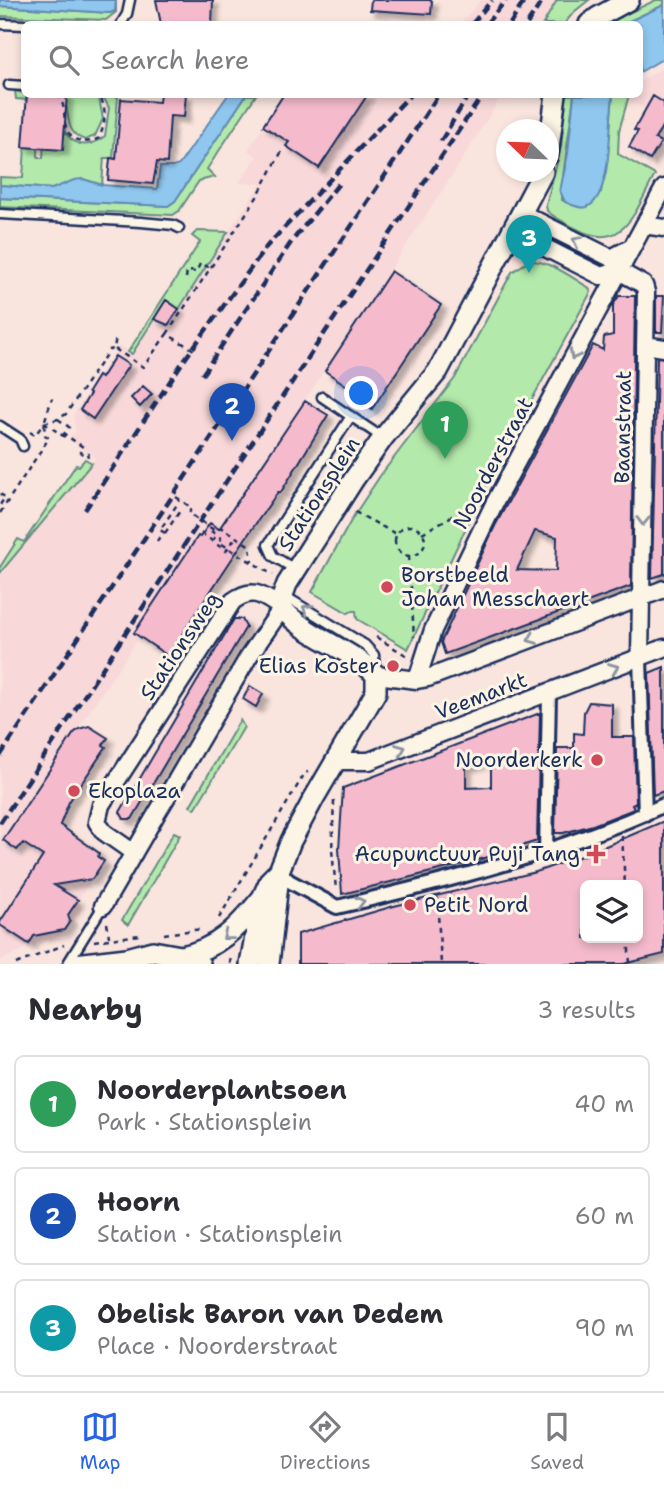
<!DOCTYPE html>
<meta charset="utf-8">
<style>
body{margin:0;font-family:"Shantell Sans",sans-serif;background:#f2f2f3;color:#2b2b33}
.controls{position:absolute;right:21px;bottom:21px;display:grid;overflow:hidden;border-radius:10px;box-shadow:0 4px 10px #0003}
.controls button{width:63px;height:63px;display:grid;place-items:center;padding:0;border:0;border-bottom:2px solid #e1e1e2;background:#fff;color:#2b2b33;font:35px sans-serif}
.compass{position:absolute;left:496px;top:119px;width:63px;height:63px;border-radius:50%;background:#fff;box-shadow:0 4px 10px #0003;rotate:293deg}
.you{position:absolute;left:362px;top:394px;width:24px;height:24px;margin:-18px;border:5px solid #fff;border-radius:50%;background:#1a73e8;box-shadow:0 0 0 10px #1a73e833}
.badge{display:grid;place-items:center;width:46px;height:46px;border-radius:50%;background:#2563eb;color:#fff;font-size:23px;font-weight:700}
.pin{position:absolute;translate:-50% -58px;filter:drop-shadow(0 2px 4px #0008)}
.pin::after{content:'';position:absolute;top:37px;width:24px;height:21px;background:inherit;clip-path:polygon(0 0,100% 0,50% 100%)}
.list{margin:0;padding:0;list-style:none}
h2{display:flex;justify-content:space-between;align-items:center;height:91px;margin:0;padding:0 28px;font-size:30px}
h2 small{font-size:23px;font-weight:400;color:#7c7c81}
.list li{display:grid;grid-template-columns:46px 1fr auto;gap:21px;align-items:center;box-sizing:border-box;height:98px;margin:0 14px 14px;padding:0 14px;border:2px solid #e1e1e2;border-radius:10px}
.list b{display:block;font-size:26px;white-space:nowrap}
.list p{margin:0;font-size:23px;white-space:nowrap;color:#7c7c81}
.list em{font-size:23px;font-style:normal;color:#7c7c81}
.icon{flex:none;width:38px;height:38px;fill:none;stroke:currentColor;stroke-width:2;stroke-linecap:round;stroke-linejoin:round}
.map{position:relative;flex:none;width:664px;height:964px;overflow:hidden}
.search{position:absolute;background:#fff;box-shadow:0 4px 10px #0003;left:21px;right:21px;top:21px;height:77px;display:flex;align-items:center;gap:18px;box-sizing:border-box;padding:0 24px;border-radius:10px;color:#7c7c81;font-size:26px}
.sheet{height:427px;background:#fff}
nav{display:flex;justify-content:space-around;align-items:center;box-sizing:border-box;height:98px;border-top:2px solid #e1e1e2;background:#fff;font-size:19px;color:#7c7c81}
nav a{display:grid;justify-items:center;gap:4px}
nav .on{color:#2563eb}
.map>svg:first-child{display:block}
</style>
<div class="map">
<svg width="664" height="964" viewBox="0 0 664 964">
<defs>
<filter id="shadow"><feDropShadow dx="5.5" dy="5.5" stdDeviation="2" flood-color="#0004"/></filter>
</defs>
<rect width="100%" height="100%" fill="#fae4de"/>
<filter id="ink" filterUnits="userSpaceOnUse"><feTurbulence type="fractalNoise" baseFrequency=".0143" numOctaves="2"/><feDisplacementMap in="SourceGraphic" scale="14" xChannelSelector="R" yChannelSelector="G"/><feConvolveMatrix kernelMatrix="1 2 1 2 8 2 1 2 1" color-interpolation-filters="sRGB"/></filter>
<g filter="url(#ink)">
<path fill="#f8d8d9" d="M481,0H557L543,24H460Z
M664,67V120L627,99L629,95L640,94V82Z
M284,95H502L458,166L305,400L328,415L281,492H277L269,504L168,656L139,637L3,840L14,848L20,839L92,879L78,900L82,909L80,912L61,936L24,949L0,961V567L18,539L24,542L76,465L79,466L85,459L92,463L96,458L69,440L73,434L76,435L73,415L119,346L128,351L200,242L192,236L194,232H228L261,184L239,183L257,156L248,150Z"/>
<path fill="#b3e9ab" stroke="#678c84" stroke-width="2" d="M116,0V12L106,20L0,16V6L110,13L115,11Z
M557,0H589L574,12L564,24H543Z
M656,0H664V5L623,24H605Z
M15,91L39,96L38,158H43L47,95C59,120 70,163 105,136L109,108L104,98L106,96L118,97L113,158H104L102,185L83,179L52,189L0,185V177L23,178L28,100L16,99Z
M63,95H94L99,98L103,119L95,136L85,140C63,133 71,112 63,95Z
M246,95H256L207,169L215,177L199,181L179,211L173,215L0,207V198L168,206L175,201Z
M566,95H574L563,176L562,200L573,205L601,192L607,158L613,95H629L619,131L618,154L655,175C635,211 624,255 575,228C566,223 555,218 547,211L546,205L561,147Z
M197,231L228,232L179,309L166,300L132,354L128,352L200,242L192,236Z
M529,261C549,260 571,277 588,287L591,292L496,465L408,649L357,619L356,611H352L348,613L312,592L353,517L380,476L455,378L512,272Z
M85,459L92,463L0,573V567L18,539L24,542L76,465L79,466Z
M240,720L244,727L195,809L190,806Z
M174,832L180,835L128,925L122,920Z"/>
<path fill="#8fc7ee" stroke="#618ab4" stroke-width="2" d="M0,0H116L115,11L110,13L0,6Z
M664,5V58L640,72V24H623Z
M228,95H246L175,201L168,206L0,198V185L52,189L74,180L83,179L102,185L157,189L160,167H173L179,165Z
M574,95H613C609,118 613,197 587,207C580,209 572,205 565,202L560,191L568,153Z"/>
<path fill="#f5bbcd" stroke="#1b2f5e" stroke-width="2" fill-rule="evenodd" filter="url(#shadow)" d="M156,0H213L212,24H161Z
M371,0H429L432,1L431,14L370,10Z
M27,94H67L63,150L23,147Z
M160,94H186L184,117L170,116L167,163L157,162L153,184L108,180L110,158L116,159L121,99L159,102Z
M284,94H368L319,168L286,146L289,142L263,126Z
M653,96L664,103V123L655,139L661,142L650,160L629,147L638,131L634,130Z
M391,271L441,305L372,409L358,399L361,395L325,371Z
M619,296H635L631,586L445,654L441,642L495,526L593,345L603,350L604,337L613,335V305ZM535,531L557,537L556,571L517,570Z
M656,296H664L662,332H656Z
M166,300L179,309L168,325L154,319Z
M115,356L129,365L93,419L80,410L90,394L88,392L98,376L101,378Z
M657,357L664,358V574L652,578Z
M143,386L152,394L140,407L131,398Z
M305,401L328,415L281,492H278L245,539L168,656L134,633L198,536L200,537L210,523L219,529Z
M234,619H242L246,627L132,819H124L120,812Z
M664,667V791L653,795L649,673Z
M250,686L263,694L256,707L243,699Z
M589,702L612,704V737H634L636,803L632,805L634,809L593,825L563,833H555L557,748H574V733L583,734L584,712Z
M540,713L537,841L472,862L342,894L339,849L343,788ZM491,759V787L466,788V766Z
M89,726L108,738L103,745L106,747L69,802L60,825L99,853L98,857L104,861L92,879L54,885L78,900L68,915L70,921L64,930L34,936L29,944L0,925V922L43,856L23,843L17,850L3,840L74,733L79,729Z
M664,821V954L624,964H298V934L394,906L536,872L587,854ZM585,885H638V938H585Z"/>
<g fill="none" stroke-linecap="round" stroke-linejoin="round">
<defs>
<path id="service" d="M0,24L24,25
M121,24L127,14L130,0
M9,85L24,86
M0,214L141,222L173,225L179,228
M322,397L383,438
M0,426L20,439L23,446
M296,570L273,556L268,545L351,416
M283,595L365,645L374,655L375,669
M68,963L103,906"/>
<path id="pedestrian" d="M640,658L645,814
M546,853L549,693
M279,871L289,881L337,907C449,881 559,853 664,805"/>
<path id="minor" d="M521,213L611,258L632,247
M644,225L664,228
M512,231L601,276L619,271
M619,271L644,285L646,292L640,658
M645,345L664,348
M376,675L417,680L428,678L664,589
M417,680L433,630L494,504L664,188
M335,761H369L664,648
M103,906L157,813L166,798L249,656L282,608C263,596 254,586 233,601L101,805L97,822L104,832L134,853"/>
<path id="tertiary" d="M589,24L598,17L629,0
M548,155L556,94
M181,956C218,949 238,927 261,899
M75,964L127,958L153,951L181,956L200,964
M250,964L262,898L270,880L279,871L291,841L314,798L376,692V675C349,647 307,638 282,608L283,595L287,584L354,479L383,438L438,371L543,172
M269,964L279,875"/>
</defs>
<use href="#service" stroke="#1b2f5e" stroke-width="13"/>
<use href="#pedestrian" stroke="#1b2f5e" stroke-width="18"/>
<use href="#minor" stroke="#1b2f5e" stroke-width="21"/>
<use href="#tertiary" stroke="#1b2f5e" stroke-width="24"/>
<path stroke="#1b2f5e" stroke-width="2.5" stroke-dasharray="5 5" stroke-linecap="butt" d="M58,94C66,106 63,115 66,127C70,142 87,145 99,138C106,123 107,109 99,94
M186,278L187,271L196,272L200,264L209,267
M167,334L257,197L282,151
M115,349L143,367L167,334L194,350
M58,419L69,427L64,434L83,447L80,452L87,457L89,453
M44,423L58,419L66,414L109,350L114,349L116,336
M44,423L65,437
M30,432L35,435L44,423
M0,494L5,497L0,505
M176,497L192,508L189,513L214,530L222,528L250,546L252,562
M355,512L396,534
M0,513L49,438L45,435L44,423L52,398
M395 541a15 15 0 1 1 30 0a15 15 0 1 1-30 0Z
M211,531L221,538L219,542L222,544
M165,533L160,530L180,500
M165,533L180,511
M201,533L226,551L236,537
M422,533L477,502
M157,541L163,532
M212,541L217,535
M230,549L273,575
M409,556L414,637
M376,637L409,657
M334,801L332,850L336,889
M622,836L625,885
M437,897L441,964
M219,918L305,773L308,772
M107,923L109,937
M164,934L202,929
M628,938L630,964
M94,941L140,935
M16,964L64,945
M230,964L231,955"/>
<use href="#service" stroke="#fcf5e5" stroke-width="8"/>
<use href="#pedestrian" stroke="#fcf5e5" stroke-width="12"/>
<use href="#minor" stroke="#fcf5e5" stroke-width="16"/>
<use href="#tertiary" stroke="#fcf5e5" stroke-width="19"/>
<path stroke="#1b2f5e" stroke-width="4.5" stroke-dasharray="10 5" stroke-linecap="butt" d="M472,24L492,0
M486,24L506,0
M510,24L525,0
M527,24L543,0
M441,141L469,94
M202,375L292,241L341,181
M85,510L182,363L267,246L411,94
M0,756L439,94
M0,823L483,94"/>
<path stroke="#1b2f5e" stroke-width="2.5" stroke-dasharray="5 5" stroke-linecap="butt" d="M222,544L230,549"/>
</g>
<defs><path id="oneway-chevron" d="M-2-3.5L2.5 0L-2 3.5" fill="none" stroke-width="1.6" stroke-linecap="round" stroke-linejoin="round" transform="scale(1.75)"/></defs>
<g stroke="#8c92a2">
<use href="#oneway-chevron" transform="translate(577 241) rotate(-153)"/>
<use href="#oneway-chevron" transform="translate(574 355) rotate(118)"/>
<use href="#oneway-chevron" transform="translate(643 521) rotate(91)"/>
<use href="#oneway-chevron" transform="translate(307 609) rotate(-149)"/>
<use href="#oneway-chevron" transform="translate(532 639) rotate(159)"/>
<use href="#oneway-chevron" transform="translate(614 668) rotate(-21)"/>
<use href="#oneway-chevron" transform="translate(401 749) rotate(-21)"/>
<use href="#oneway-chevron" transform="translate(360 902) rotate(-14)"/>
<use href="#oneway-chevron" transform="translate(227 936) rotate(142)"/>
</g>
</g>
<g fill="#d1495b" stroke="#fcf5e5" stroke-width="2.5">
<circle cx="387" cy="587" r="7"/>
<circle cx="393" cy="666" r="7"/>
<circle cx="597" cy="760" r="7"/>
<circle cx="74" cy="791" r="7"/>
<path d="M592.5 843.5h7v7h7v7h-7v7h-7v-7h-7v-7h7z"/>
<circle cx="410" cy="905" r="7"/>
</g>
<g text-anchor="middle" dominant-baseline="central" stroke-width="6" stroke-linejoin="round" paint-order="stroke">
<g font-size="21" fill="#1b2f5e" stroke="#fcf5e5">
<text transform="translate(623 427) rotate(-89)">Baanstraat</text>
<text transform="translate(493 463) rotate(-62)">Noorderstraat</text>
<text transform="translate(319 494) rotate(-57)">Stationsplein</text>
<text transform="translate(180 646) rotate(-56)">Stationsweg</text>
<text transform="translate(481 696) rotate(-21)">Veemarkt</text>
</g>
<g font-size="21" fill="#1b2f5e" stroke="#fcf5e5" text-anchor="start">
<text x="401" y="575">Borstbeeld<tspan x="401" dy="24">Johan Messchaert</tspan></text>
<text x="379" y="666" text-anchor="end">Elias Koster</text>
<text x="583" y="760" text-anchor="end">Noorderkerk</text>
<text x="88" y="791">Ekoplaza</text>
<text x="580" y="854" text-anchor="end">Acupunctuur Puji Tang</text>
<text x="424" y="905">Petit Nord</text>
</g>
</g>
</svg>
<div class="controls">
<button><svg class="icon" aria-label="layers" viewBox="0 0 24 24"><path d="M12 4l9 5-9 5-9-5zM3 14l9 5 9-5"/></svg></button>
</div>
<svg class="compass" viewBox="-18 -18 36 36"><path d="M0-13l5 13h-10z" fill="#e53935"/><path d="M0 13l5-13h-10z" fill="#7c7c81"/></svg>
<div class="you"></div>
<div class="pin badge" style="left:445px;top:459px;background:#2e9e5b">1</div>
<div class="pin badge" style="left:232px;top:441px;background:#1a4fb4">2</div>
<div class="pin badge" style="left:529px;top:273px;background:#0f9aa8">3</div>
<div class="search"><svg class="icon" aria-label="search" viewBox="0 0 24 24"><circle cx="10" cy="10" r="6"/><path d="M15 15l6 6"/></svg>Search here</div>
</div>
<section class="sheet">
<h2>Nearby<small>3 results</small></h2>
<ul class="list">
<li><span class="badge" style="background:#2e9e5b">1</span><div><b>Noorderplantsoen</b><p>Park · Stationsplein</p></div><em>40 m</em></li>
<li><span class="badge" style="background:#1a4fb4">2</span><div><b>Hoorn</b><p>Station · Stationsplein</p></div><em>60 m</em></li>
<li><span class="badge" style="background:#0f9aa8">3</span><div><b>Obelisk Baron van Dedem</b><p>Place · Noorderstraat</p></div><em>90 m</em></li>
</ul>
</section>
<nav>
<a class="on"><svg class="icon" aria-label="map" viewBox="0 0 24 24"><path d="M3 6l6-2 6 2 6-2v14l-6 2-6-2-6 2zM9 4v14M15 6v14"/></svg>Map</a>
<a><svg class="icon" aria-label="directions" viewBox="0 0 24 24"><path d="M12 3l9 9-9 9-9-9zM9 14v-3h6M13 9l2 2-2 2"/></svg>Directions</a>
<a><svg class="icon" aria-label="saved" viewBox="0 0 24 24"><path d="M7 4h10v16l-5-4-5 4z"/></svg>Saved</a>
</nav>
